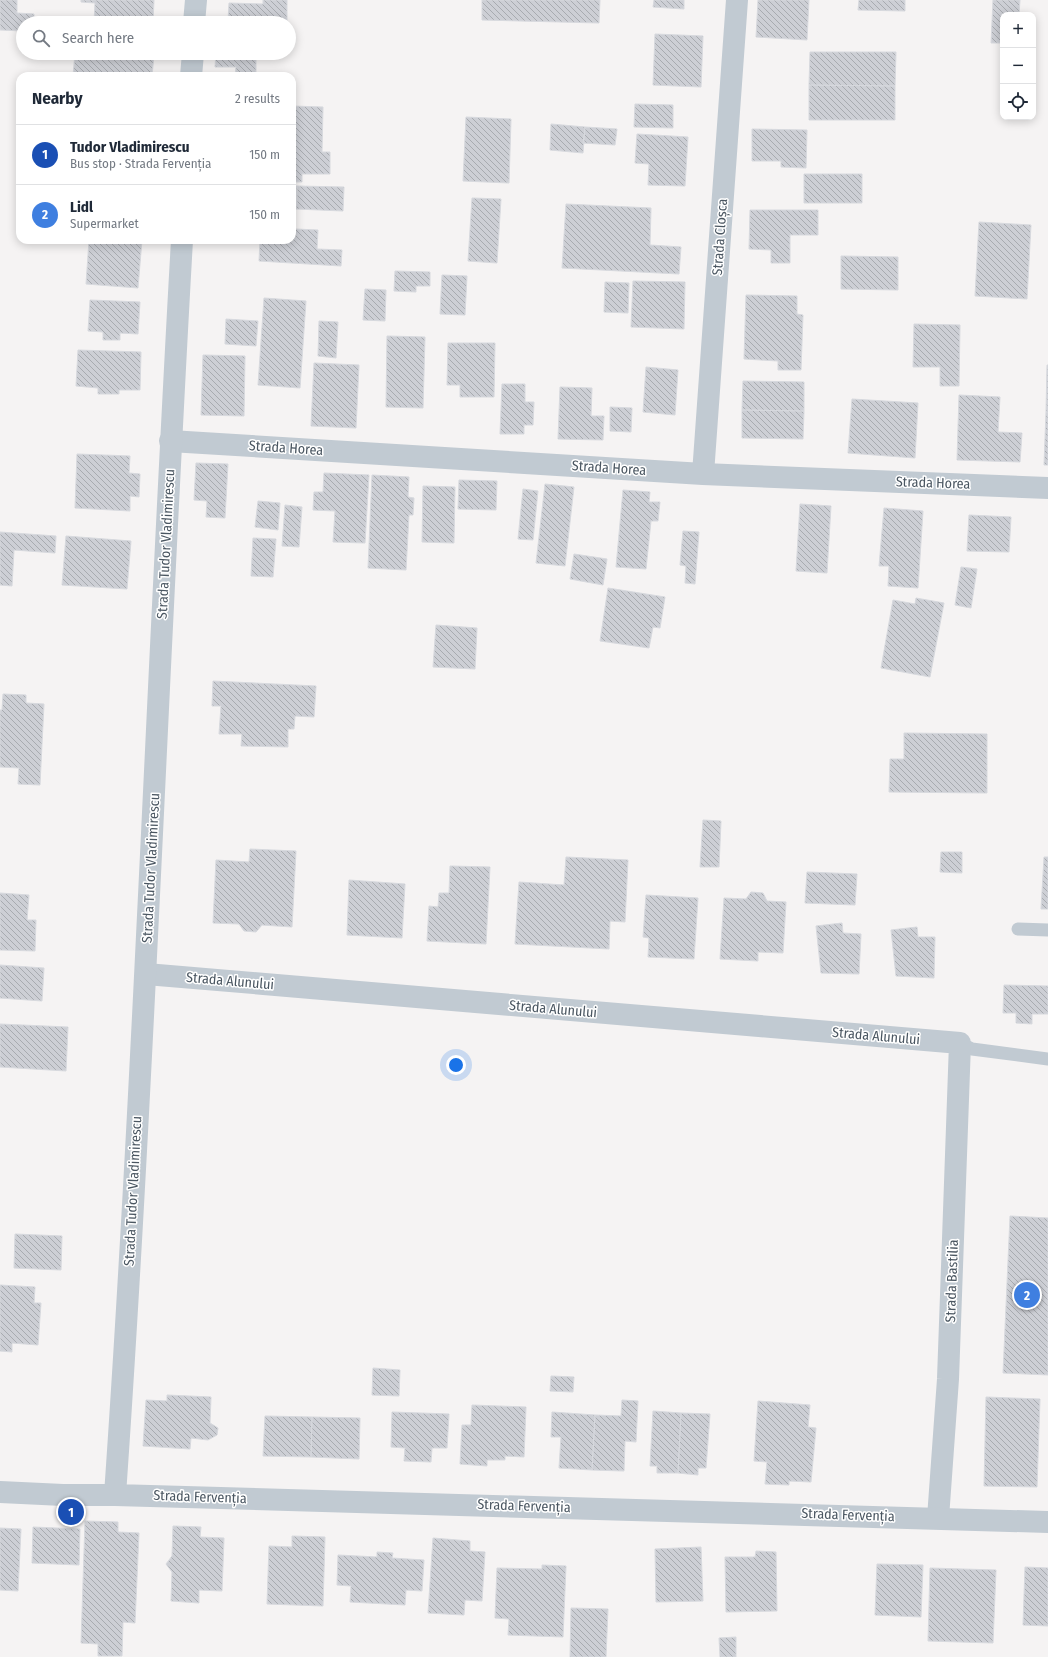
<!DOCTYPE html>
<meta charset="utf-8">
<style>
body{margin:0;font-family:"Fira Sans Condensed",sans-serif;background:#f6f6f7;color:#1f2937}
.controls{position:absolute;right:12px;top:12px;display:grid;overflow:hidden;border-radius:8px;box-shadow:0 2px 10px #0003}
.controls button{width:36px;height:36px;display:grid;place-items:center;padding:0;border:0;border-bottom:1px solid #e0e1e3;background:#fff;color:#1f2937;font:20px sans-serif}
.you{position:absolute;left:456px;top:1065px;width:14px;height:14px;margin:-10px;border:3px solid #fff;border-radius:50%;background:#1a73e8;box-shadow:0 0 0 6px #1a73e833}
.badge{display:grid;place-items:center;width:26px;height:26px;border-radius:50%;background:#0b8043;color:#fff;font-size:13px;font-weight:700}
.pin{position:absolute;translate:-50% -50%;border:2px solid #fff;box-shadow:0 1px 4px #0006}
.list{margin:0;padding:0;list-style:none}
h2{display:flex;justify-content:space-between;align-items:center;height:52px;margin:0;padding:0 16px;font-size:17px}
h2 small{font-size:13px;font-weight:400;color:#747a83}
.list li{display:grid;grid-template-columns:26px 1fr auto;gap:12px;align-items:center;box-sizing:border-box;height:60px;padding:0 16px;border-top:1px solid #e0e1e3}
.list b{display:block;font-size:15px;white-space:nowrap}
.list p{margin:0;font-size:13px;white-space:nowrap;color:#747a83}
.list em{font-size:13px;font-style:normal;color:#747a83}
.icon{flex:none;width:22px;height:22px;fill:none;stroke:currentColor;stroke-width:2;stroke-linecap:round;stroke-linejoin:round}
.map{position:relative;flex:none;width:1048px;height:1657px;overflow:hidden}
.search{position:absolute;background:#fff;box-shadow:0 2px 10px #0003;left:16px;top:16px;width:280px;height:44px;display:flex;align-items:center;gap:10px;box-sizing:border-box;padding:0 14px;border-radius:22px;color:#747a83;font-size:15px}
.panel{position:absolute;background:#fff;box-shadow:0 2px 10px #0003;left:16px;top:72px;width:280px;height:172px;border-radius:12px}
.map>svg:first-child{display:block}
</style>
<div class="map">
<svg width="1048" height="1657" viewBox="0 0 1048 1657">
<defs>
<pattern id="building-back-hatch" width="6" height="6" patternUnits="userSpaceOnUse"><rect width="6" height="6" fill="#cdcfd5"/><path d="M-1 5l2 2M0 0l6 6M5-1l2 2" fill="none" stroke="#a8abb0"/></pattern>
</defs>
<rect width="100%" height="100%" fill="#f5f3f3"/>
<path fill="url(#building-back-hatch)" stroke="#d7d9de" d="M0,0H17V13L34,14V23H23V31L0,30Z
M81,0H154L153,23H94L95,3L81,2Z
M263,0H287V23L228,21L229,3L263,4Z
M482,0H600L599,23L482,20Z
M654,0H684V9L653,7Z
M758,0H809L807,40L756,37Z
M859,0H905V11L858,10Z
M993,0H1020L1019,15H1003V43H991Z
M655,34L703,36L701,87L653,85Z
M810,52H896L895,86L809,85Z
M75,53H137L154,55L152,76H73Z
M216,53H256V76H235L236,67H215Z
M809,85L895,86V120H809Z
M635,104L673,105V128L634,127Z
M292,106L323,107L322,152H330V174H302V182H292Z
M466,117L511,119L509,183L463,181Z
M551,124L585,127L583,153L550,150Z
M585,127L617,129L615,145L583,143Z
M752,129L807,130L806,168L781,167V161H752Z
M637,134L688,137L685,186L648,185L649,164L635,163Z
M804,174H862V203H804Z
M292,186H297V204H292Z
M297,186L344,187L343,211L296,209Z
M472,198L501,199L497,263L468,261Z
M566,204L651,208L650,245L681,247L679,274L562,268Z
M750,210H818V235H790V263H771V250L749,249Z
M979,222L1031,225L1027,299L975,296Z
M295,229L318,230L317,249L342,250L341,266L259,261L260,240H292V236H295Z
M89,240H142L138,288L86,284Z
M841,256L898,257V290L841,289Z
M395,271L430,272V286H416V292L394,291Z
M442,275L467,276L465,315L440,314Z
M633,281L685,282L684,329L631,327Z
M605,282L629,283L628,313L604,312Z
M365,289L386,290L385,321L363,320Z
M746,295L797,296V314L803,315L801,370H778V361L744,359Z
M264,298L306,301L300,388L258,385Z
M90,300L140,302L138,334L120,333V340H103V332L88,331Z
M226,319L258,321L256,346L225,344Z
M319,321L338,322L336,358L318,356Z
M914,324L960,325L959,386H940V367H913Z
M387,336L425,337L423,408L386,407Z
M448,343H495L494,397H460V385H447Z
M78,350L141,352L140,390H119V394H98V388L76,386Z
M203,355L245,356L244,416L201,415Z
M314,363L359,365L356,428L311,426Z
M1047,365H1048V412H1046Z
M646,367L678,370L675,415L643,412Z
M743,381L804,382V411L742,410Z
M502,384H525V402H534L533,425H524V434H500Z
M560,387L592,388L591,416H604L603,440L558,439Z
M959,395L1000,397L998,432L1022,433L1020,462L957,460Z
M852,399L918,403L915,458L848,453Z
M610,407L632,408L631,432L610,431Z
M742,410L804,411L803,439L742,438Z
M1046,412H1048V465H1044Z
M77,454L130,456L129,473L140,474L139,497L130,496V511L75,508Z
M196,463L228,464L225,518L206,517L207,501L194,500Z
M324,473L369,475L365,543L333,542L335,511L313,510L314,492H323Z
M372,475L409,477L408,497L414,498L413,515H409L406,570L368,568Z
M459,480L497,481L496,510L458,509Z
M545,484L574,487L565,566L536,563Z
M423,486L455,487L454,543L422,542Z
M523,489L538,491L533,540L518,539Z
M623,490L650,492L649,502H660L658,521H651L646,569L616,567Z
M258,501L280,503L278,530L255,527Z
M800,504L831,506L827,573L796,571Z
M285,505L302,507L299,547L282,546Z
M884,508L923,511L918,588L888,586L889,566H879Z
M969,515L1011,517L1009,552L967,551Z
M683,531L699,532L695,584L685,583L686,566L680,565Z
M0,532L56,536L55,553L14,550L12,586L0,585Z
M66,536L131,541L127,589L62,585Z
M253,538L276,539L273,577L251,576Z
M574,554L607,559L603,585L570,579Z
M961,567L977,569L971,608L955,605Z
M608,588L665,597L660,628L653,627L649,648L600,641Z
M916,598L944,603L930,677L881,668L893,600L915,604Z
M436,625L477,628L475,669L433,667Z
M213,681L316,686L314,717L295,716L294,729H288V747L241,746L242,734H219L221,706H212Z
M3,694L26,695V703L44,704L40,785L18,784L19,768L0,767V710H2Z
M904,733L987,734V793L889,792L890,759H904Z
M703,820L721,821L719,867H700Z
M250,849L296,851L292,927L262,925L256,932L244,931L239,924L213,923L216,860L249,862Z
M941,852H962V873L940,872Z
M566,857L628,860L625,922L610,921L609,949L515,944L519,882L564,885Z
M1044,857H1048V909H1041Z
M450,866L490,867L486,944L427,941L429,906L438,907L439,893H449Z
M807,872L857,874L855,905L805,903Z
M349,880L405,884L402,938L347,935Z
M751,892L763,893L767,901L786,902L783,953L758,952V961L720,959L724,898L746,899Z
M0,893L29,895L27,920H36L35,951L0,950Z
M646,895L698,898L694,959L648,957L649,938L643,937Z
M842,923L843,933L861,934L859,974L821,973L816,926Z
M917,927L918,937H935L934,978L896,976L891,930Z
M0,965L44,968L42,1001L0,998Z
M1004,985L1048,986V1014H1032V1024L1016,1023V1013H1003Z
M0,1024L68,1027L66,1071L0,1067Z
M1010,1216L1048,1218V1375L1003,1373Z
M15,1234L62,1236L61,1270L14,1268Z
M0,1285L35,1287L34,1303H41L38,1345L12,1343V1352L0,1351Z
M373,1368L400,1370L399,1396L372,1395Z
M551,1376L574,1377L573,1392L550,1391Z
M167,1395L211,1397L210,1423L218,1428L217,1435L208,1440L191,1438L190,1449L143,1446L146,1400L167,1401Z
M986,1397L1040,1399L1037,1487L984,1486Z
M622,1400L638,1401L636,1442L625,1441L624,1471L592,1470L595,1415L621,1416Z
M758,1401L810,1405L808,1427L816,1428L811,1482L789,1481V1485L765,1484L767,1462L754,1461Z
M472,1405L526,1407L524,1457L505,1456V1460H487V1466L460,1464L462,1425H471Z
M653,1411L681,1413L678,1473H657V1466H650Z
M392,1412L449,1414L447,1448H432L431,1462L404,1461L405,1448L391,1447Z
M552,1412L595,1415L592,1470L559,1468L561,1437H551Z
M681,1413L710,1414L706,1468H698V1475L678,1473Z
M265,1416L312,1417L311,1457L263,1456Z
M312,1417L360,1418L359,1459L311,1457Z
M85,1521L118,1522V1532L139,1533L135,1623L123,1622L122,1656H98V1644L81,1643Z
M173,1526L201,1527L200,1537L224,1538L222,1591L199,1590V1603L171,1601L172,1572L166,1564L172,1556Z
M33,1527L80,1529L79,1565L32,1563Z
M0,1528L21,1529L18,1591L0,1590Z
M292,1536L325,1537L323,1606L267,1604L269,1546L292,1547Z
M433,1538L470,1541V1551L485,1552L482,1601L465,1600L464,1615L428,1613Z
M701,1547L703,1601L656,1602L655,1549Z
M756,1551L776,1552L777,1611L726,1612L725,1557H755Z
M377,1552L393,1553L392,1558L424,1560L422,1591L406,1590L405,1605L350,1602L351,1586L337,1585L338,1555L377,1557Z
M877,1564L923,1565L921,1617L875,1615Z
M542,1565L566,1566L563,1637L508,1635L509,1619L495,1618L497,1568L542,1569Z
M1025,1567L1048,1568V1626L1023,1625Z
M930,1568L996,1570L993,1643L928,1641Z
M571,1608L608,1609L606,1657H570Z
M736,1637V1657H720L719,1638Z"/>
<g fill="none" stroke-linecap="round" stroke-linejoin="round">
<path stroke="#c1cad2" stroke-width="13" d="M1018,929L1048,930
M960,1043L972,1049L1048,1059"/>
<path stroke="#c1cad2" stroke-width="22" d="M170,441L703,474L1048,488
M703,474L737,0
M146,974L960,1043L948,1379L938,1518"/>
<path stroke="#c1cad2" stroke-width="22" d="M194,23L196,0
M191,76L193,53
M0,1492L63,1495H115L1048,1522
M115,1495C144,1077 158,658 182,240"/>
</g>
<g text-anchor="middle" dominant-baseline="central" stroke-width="3" stroke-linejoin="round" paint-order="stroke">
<g font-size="14" fill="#4a5661" stroke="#fff">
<text transform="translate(720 237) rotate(-86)">Strada Cloșca</text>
<text transform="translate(286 448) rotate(4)">Strada Horea</text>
<text transform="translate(609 468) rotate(4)">Strada Horea</text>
<text transform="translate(933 483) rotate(2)">Strada Horea</text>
<text transform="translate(166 544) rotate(-87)">Strada Tudor Vladimirescu</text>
<text transform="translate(151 868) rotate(-87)">Strada Tudor Vladimirescu</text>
<text transform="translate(230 981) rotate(5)">Strada Alunului</text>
<text transform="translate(553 1009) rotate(5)">Strada Alunului</text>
<text transform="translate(876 1036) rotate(5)">Strada Alunului</text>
<text transform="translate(133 1191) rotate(-87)">Strada Tudor Vladimirescu</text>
<text transform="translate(952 1281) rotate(-88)">Strada Bastilia</text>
<text transform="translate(200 1497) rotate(2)">Strada Fervenția</text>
<text transform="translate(524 1506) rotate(2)">Strada Fervenția</text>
<text transform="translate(848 1515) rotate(2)">Strada Fervenția</text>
</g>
</g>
</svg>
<div class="controls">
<button>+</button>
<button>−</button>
<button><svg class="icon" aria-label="locate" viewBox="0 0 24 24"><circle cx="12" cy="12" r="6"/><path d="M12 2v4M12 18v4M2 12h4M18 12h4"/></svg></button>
</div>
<div class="you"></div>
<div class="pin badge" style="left:71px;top:1512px;background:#1a4fb4">1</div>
<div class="pin badge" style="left:1027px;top:1295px;background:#3f7fe0">2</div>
<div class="search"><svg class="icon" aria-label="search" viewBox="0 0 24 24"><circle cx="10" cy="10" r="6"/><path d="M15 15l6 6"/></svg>Search here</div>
<section class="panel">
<h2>Nearby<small>2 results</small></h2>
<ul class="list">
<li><span class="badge" style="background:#1a4fb4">1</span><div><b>Tudor Vladimirescu</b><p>Bus stop · Strada Fervenția</p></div><em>150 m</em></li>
<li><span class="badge" style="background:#3f7fe0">2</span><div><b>Lidl</b><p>Supermarket</p></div><em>150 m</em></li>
</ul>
</section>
</div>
